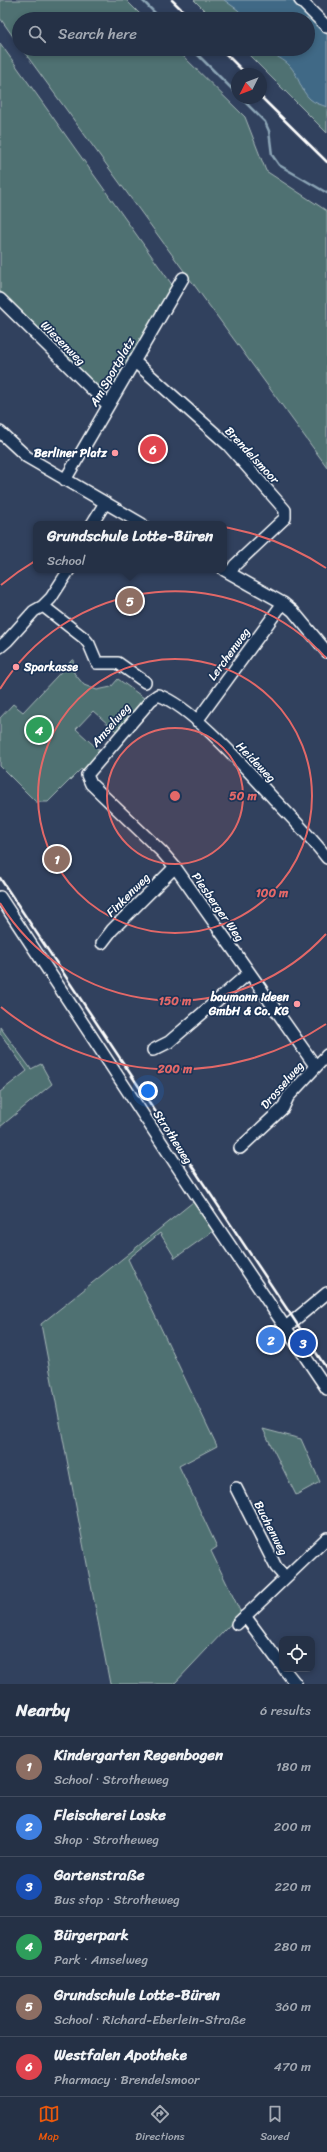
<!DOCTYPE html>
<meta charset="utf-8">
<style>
body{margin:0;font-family:Sriracha,sans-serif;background:#2d394d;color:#f1f3f6}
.controls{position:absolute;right:12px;bottom:12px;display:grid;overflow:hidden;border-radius:8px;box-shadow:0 2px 6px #0003}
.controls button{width:36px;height:36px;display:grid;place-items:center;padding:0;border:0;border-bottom:1px solid #424c5f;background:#253146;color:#f1f3f6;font:20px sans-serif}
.compass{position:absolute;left:231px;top:68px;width:36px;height:36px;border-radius:50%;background:#253146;box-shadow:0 2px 6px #0003;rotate:228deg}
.you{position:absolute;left:148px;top:1091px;width:14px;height:14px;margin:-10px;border:3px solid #fff;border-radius:50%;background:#1a73e8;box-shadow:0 0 0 6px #1a73e833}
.badge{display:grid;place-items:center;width:26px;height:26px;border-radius:50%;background:#ea580c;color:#fff;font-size:13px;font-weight:700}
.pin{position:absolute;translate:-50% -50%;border:2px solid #fff;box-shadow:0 1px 4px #0006}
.popup{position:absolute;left:33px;top:521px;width:194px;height:52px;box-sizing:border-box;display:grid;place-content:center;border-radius:8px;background:#253146;filter:drop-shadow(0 1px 3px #0005);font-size:13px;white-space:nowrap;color:#a3a9b3}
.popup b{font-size:15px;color:#f1f3f6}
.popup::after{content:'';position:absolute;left:50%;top:100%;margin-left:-8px;border:8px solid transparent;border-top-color:#253146}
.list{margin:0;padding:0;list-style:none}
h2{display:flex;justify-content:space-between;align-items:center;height:52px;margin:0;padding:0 16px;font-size:17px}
h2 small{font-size:13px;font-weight:400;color:#a3a9b3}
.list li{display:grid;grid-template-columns:26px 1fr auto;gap:12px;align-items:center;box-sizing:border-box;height:60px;padding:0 16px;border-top:1px solid #424c5f}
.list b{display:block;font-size:15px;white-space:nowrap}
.list p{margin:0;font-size:13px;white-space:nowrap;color:#a3a9b3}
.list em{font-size:13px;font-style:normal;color:#a3a9b3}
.icon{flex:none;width:22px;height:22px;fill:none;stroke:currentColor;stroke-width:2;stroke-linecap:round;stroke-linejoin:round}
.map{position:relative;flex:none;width:327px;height:1684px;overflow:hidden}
.search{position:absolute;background:#253146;box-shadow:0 2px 6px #0003;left:12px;right:12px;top:12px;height:44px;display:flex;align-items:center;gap:10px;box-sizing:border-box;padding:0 14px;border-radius:22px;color:#a3a9b3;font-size:15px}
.sheet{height:412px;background:#253146}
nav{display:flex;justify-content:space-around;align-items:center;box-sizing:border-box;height:56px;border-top:1px solid #424c5f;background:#253146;font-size:11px;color:#a3a9b3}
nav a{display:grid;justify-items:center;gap:2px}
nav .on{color:#ea580c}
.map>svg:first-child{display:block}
</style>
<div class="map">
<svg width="327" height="1684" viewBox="0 0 327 1684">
<rect width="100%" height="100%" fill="#31415e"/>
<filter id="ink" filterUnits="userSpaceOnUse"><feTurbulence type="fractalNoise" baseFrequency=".025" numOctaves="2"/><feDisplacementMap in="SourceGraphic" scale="8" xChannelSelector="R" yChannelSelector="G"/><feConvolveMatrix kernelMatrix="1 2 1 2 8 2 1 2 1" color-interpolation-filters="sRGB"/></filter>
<g filter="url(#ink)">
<path fill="#4f7172" stroke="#a7b8b8" d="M0,0H126L145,19H19V45L0,18Z
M194,0H294L327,34V133L243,49H308V19H213Z
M0,43L173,286C160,308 123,384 103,393L0,291Z
M22,49H176L245,117L266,171L327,211V467Z
M73,659L74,673L84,685L97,690L111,687L118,679L144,698L116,731L93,711L76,729L100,751L86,768L80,770L48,802H36L0,766V718L13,704L23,712Z
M0,1027L31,1069L41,1064L52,1084L0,1127V1092L27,1071L0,1033Z
M193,1202L213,1231L175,1258L160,1233L128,1259L217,1446L179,1466L217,1547L211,1551L241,1613L174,1684H110L41,1324Z
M263,1429L301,1439L320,1482L296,1495Z"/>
<path fill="#3f6986" stroke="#8ca5b6" d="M224,0H292L327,35V107C322,105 314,103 310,99C300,90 299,76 290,66C284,59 275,57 268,49H308V19H245L238,10Z"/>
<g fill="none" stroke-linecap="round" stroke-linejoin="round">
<path stroke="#8ca5b6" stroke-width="2.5" d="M142,0L161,19
M192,49L237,94
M241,98L265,122L269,131L272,155L279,165L327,193"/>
<defs>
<path id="minor" d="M300,0L327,27
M0,299L108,405
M134,361L228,445L285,510V518L235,565L230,573
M0,432L27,457L142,524
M65,480L183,278
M92,524L105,503
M224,570L283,603L293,611L327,652
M43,606L84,638L89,644L97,663H118L145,682
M0,647L7,641L34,611L43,606L51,598L69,570
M197,721L283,603
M0,897L196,1195L327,1389
M102,943L112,930L175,867
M153,1050L169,1042L249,973
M316,1067L175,867L162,852L91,784L87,775L151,700L158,695C193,707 247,770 274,799C292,818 311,837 327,858
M240,1148L283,1108L288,1097L327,1055
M286,1327L327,1293
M236,1488L276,1567L285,1577
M245,1616L282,1666
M237,1624L327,1538
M284,1669L296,1684"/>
</defs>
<use href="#minor" stroke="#fff" stroke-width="14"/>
<use href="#minor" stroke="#1d3557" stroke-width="11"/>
<path stroke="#fff" stroke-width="2.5" d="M172,0L191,19
M221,49L246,74
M261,97L327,162
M0,878L327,1369"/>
</g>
</g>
<circle cx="175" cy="796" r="68" fill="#e26868" fill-opacity=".12"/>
<g fill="none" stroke="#e26868" stroke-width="2">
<circle cx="175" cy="796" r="68"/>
<circle cx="175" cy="796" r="137"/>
<path d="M326 934A205 205 0 0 1 0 903M0 689A205 205 0 0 1 326 658"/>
<path d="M326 1024A273 273 0 0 1 1 1007M1 585A273 273 0 0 1 326 568"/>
</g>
<g fill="#ff9aa2" stroke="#1d3557" stroke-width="1.5">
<circle cx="115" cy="453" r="4"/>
<circle cx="16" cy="667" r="4"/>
<circle cx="297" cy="1004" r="4"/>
</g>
<g text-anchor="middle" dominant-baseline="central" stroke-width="3.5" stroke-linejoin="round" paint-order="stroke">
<g font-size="12" fill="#fff" stroke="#1d3557">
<text transform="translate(63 343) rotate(45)">Wiesenweg</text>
<text transform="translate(112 372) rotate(-60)">Am Sportplatz</text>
<text transform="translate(252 455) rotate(47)">Brendelsmoor</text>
<text transform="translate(229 654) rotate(-54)">Lerchenweg</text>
<text transform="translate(111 725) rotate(-49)">Amselweg</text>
<text transform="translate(256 762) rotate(46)">Heideweg</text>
<text transform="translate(128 895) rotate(-45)">Finkenweg</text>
<text transform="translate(218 907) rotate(55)">Piesberger Weg</text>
<text transform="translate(282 1085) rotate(-49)">Drosselweg</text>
<text transform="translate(173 1137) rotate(57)">Strotheweg</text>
<text transform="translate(271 1528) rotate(63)">Buchenweg</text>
</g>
<g font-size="12" font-weight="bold" fill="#fff" stroke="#1d3557" text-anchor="end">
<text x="107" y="453">Berliner Platz</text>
<text x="24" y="667" text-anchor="start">Sparkasse</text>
<text x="289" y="997">baumann ideen<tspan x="289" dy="14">GmbH &amp; Co. KG</tspan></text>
</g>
</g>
<circle cx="175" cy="796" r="6" fill="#e26868" stroke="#1d3557" stroke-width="2"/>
<g font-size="12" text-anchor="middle" font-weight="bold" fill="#e26868" stroke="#1d3557" stroke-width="3.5" stroke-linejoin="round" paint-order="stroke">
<text x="243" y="800">50 m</text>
<text x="272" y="897">100 m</text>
<text x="175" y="1005">150 m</text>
<text x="175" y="1073">200 m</text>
</g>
</svg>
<div class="controls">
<button><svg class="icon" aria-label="locate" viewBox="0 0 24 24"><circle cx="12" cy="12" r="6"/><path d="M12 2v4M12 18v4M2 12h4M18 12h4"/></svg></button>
</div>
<svg class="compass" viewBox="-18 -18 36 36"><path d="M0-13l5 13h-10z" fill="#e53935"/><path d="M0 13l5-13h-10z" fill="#a3a9b3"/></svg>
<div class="you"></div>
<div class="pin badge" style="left:57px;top:859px;background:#8d6e63">1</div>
<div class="pin badge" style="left:271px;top:1340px;background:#3f7fe0">2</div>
<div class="pin badge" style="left:303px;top:1343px;background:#1a4fb4">3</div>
<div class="pin badge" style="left:39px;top:730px;background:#2e9e5b">4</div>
<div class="pin badge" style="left:130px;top:601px;background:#8d6e63">5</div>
<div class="popup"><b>Grundschule Lotte-Büren</b>School</div>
<div class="pin badge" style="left:153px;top:449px;background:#e0444e">6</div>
<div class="search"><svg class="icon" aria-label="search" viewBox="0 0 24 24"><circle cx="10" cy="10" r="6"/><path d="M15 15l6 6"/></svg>Search here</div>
</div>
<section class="sheet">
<h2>Nearby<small>6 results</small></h2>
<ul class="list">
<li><span class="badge" style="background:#8d6e63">1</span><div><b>Kindergarten Regenbogen</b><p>School · Strotheweg</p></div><em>180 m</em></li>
<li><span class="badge" style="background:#3f7fe0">2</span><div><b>Fleischerei Loske</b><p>Shop · Strotheweg</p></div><em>200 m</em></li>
<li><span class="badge" style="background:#1a4fb4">3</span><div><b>Gartenstraße</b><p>Bus stop · Strotheweg</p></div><em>220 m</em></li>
<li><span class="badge" style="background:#2e9e5b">4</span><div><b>Bürgerpark</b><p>Park · Amselweg</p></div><em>280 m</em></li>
<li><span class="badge" style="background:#8d6e63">5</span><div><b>Grundschule Lotte-Büren</b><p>School · Richard-Eberlein-Straße</p></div><em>360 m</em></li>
<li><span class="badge" style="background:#e0444e">6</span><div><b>Westfalen Apotheke</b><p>Pharmacy · Brendelsmoor</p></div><em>470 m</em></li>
</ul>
</section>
<nav>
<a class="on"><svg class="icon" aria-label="map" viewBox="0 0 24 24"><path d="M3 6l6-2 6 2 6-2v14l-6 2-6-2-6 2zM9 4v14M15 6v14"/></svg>Map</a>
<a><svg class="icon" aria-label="directions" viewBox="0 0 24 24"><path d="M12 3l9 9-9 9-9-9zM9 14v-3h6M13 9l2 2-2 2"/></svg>Directions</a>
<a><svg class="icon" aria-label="saved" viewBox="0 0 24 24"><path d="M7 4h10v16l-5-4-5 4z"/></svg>Saved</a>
</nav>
